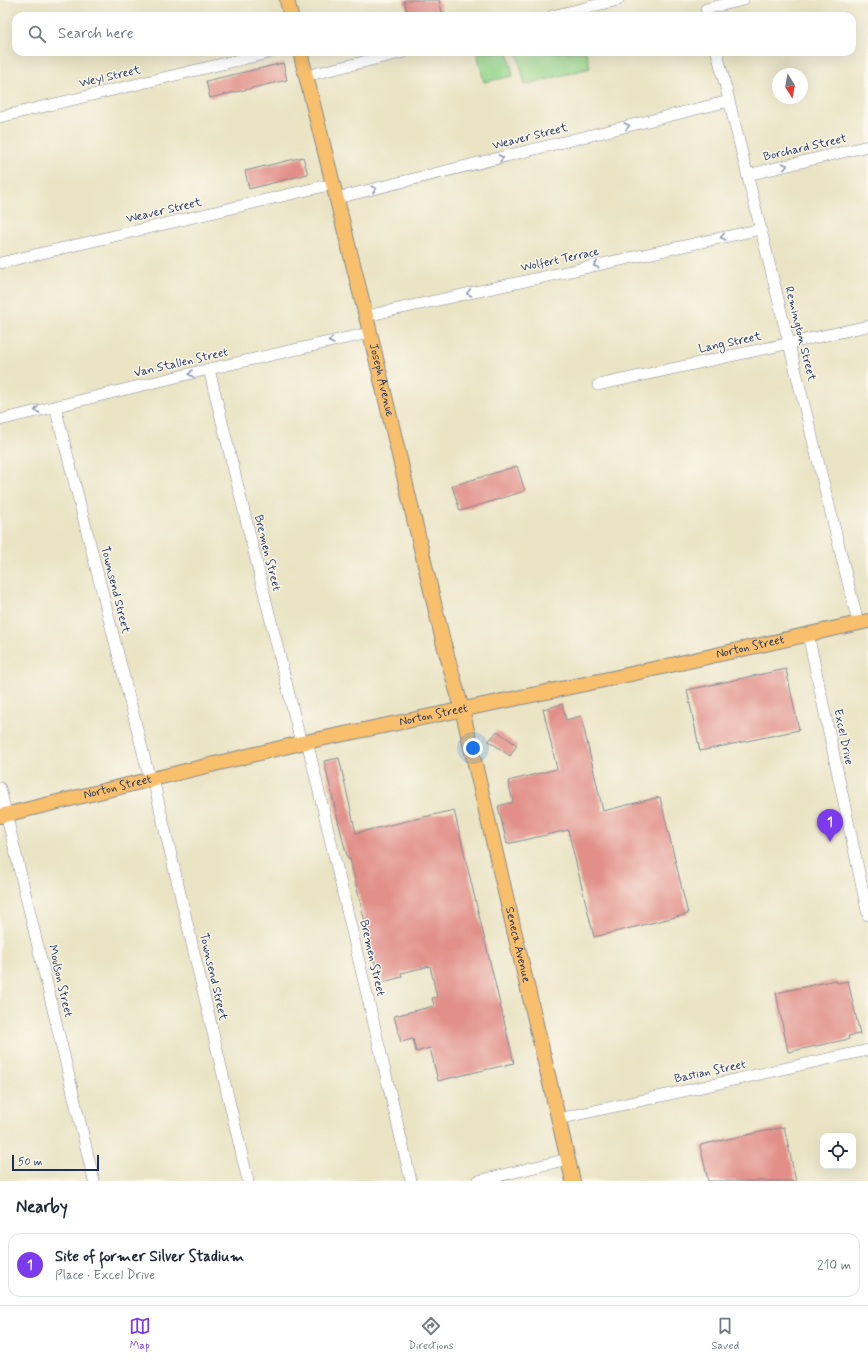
<!DOCTYPE html>
<meta charset="utf-8">
<style>
body{margin:0;font-family:Mynerve,sans-serif;background:#f2f2f3;color:#1f2937}
.controls{position:absolute;right:12px;bottom:12px;display:grid;overflow:hidden;border-radius:8px;box-shadow:0 4px 16px #0002}
.controls button{width:36px;height:36px;display:grid;place-items:center;padding:0;border:0;border-bottom:1px solid #e0e1e3;background:#fff;color:#1f2937;font:20px sans-serif}
.compass{position:absolute;left:772px;top:68px;width:36px;height:36px;border-radius:50%;background:#fff;box-shadow:0 4px 16px #0002;rotate:169deg}
.scale{position:absolute;left:12px;bottom:10px;width:87px;box-sizing:border-box;padding-left:4px;border:2px solid #1b2f5e;border-top:0;font-size:11px;line-height:14px;white-space:nowrap;color:#1b2f5e;-webkit-text-stroke:3px #fbf7ec;paint-order:stroke}
.you{position:absolute;left:473px;top:748px;width:14px;height:14px;margin:-10px;border:3px solid #fff;border-radius:50%;background:#1a73e8;box-shadow:0 0 0 6px #1a73e833}
.badge{display:grid;place-items:center;width:26px;height:26px;border-radius:50%;background:#7c3aed;color:#fff;font-size:13px;font-weight:700}
.pin{position:absolute;translate:-50% -33px;filter:drop-shadow(0 1px 2px #0008)}
.pin::after{content:'';position:absolute;top:21px;width:14px;height:12px;background:inherit;clip-path:polygon(0 0,100% 0,50% 100%)}
.list{margin:0;padding:0;list-style:none}
h2{display:flex;justify-content:space-between;align-items:center;height:52px;margin:0;padding:0 16px;font-size:17px}
h2 small{font-size:13px;font-weight:400;color:#747a83}
.list li{display:grid;grid-template-columns:26px 1fr auto;gap:12px;align-items:center;box-sizing:border-box;height:64px;margin:0 8px 8px;padding:0 8px;border:1px solid #e0e1e3;border-radius:12px}
.list b{display:block;font-size:15px;white-space:nowrap}
.list p{margin:0;font-size:13px;white-space:nowrap;color:#747a83}
.list em{font-size:13px;font-style:normal;color:#747a83}
.icon{flex:none;width:22px;height:22px;fill:none;stroke:currentColor;stroke-width:2;stroke-linecap:round;stroke-linejoin:round}
.map{position:relative;flex:none;width:868px;height:1181px;overflow:hidden}
.search{position:absolute;background:#fff;box-shadow:0 4px 16px #0002;left:12px;right:12px;top:12px;height:44px;display:flex;align-items:center;gap:10px;box-sizing:border-box;padding:0 14px;border-radius:12px;color:#747a83;font-size:15px}
.sheet{height:124px;background:#fff}
nav{display:flex;justify-content:space-around;align-items:center;box-sizing:border-box;height:56px;border-top:1px solid #e0e1e3;background:#fff;font-size:11px;color:#747a83}
nav a{display:grid;justify-items:center;gap:2px}
nav .on{color:#7c3aed}
.map>svg:first-child{display:block}
</style>
<div class="map">
<svg width="868" height="1181" viewBox="0 0 868 1181">
<rect width="100%" height="100%" fill="#fbf7ec"/>
<filter id="ink" filterUnits="userSpaceOnUse"><feTurbulence type="fractalNoise" baseFrequency=".025" numOctaves="2"/><feDisplacementMap in="SourceGraphic" scale="8" xChannelSelector="R" yChannelSelector="G"/><feConvolveMatrix kernelMatrix="1 2 1 2 8 2 1 2 1" color-interpolation-filters="sRGB"/></filter>
<filter id="wash" filterUnits="userSpaceOnUse"><feTurbulence type="fractalNoise" baseFrequency=".012" numOctaves="4" result="noise"/><feDisplacementMap in="SourceGraphic" scale="16" xChannelSelector="R" yChannelSelector="G"/><feGaussianBlur stdDeviation="0.9" result="paint"/><feColorMatrix in="noise" values="0 0 0 0 0 0 0 0 0 0 0 0 0 0 0 0 0 1.4 0 .05"/><feComposite in="paint" operator="in"/></filter>
<g filter="url(#wash)">
<rect width="100%" height="100%" fill="#eae4c5"/>
<path fill="#98d78d" stroke="#5a8376" d="M477,52H508L513,76L484,82Z
M517,52H586L590,68L525,85Z"/>
<g id="blocks">
<path fill="#e18f88" d="M404,0H439L443,16H408Z
M283,63L287,80L210,98L206,81Z
M303,157L308,174L249,189L245,171Z
M517,466L525,491L460,511L452,486Z
M786,669L799,730L700,751L687,690Z
M562,704L566,720L581,716L603,811L660,797L688,914L594,937L568,830L507,844L498,806L513,802L508,781L557,769L543,709Z
M497,731L517,745L510,756L489,741Z
M339,758L356,833L454,810L514,1063L438,1081L430,1048L416,1052L413,1039L401,1042L394,1016L434,1006L432,998L437,997L430,966L401,973L402,977L383,982L380,973H377L350,859H348L342,837L324,761Z
M836,980L837,983L848,981L860,1034L848,1036L849,1039L788,1052L776,993Z
M784,1127L796,1181H708L700,1145Z"/>
</g>
</g>
<g filter="url(#ink)">
<use href="#blocks" fill-opacity="0" stroke="#828a92" stroke-width="1"/>
<g fill="none" stroke-linecap="round" stroke-linejoin="round">
<defs>
<path id="minor" d="M706,9L743,0
M552,16L618,0
M717,52L858,623
M305,76L404,52
M0,117L272,52
M747,175L868,146
M337,198L729,101
M0,263L333,184
M366,316L761,229
M209,369L301,743
M598,385L868,326
M55,406L150,780
M0,420L209,369L369,333
M808,634L868,915
M307,741L411,1181
M153,779L248,1181
M0,788L94,1181
M558,1119L868,1050
M478,1181L568,1159"/>
<g id="major">
<path d="M287,0L291,16"/>
<path id="s1" d="M300,52L366,316L443,641L462,709L573,1181"/>
<path id="s2" d="M0,816L301,743L604,680L868,621"/>
</g>
</defs>
<use href="#minor" stroke="#828a92" stroke-width="12"/>
<use href="#major" stroke="#828a92" stroke-width="16"/>
<use href="#minor" stroke="#fff" stroke-width="11"/>
<use href="#major" stroke="#f8bf6c" stroke-width="14"/>
</g>
<defs><path id="oneway-chevron" d="M-2-3.5L2.5 0L-2 3.5" fill="none" stroke-width="1.6" stroke-linecap="round" stroke-linejoin="round"/></defs>
<g stroke="#8d97ae">
<use href="#oneway-chevron" transform="translate(627 126) rotate(-14)"/>
<use href="#oneway-chevron" transform="translate(501 158) rotate(-14)"/>
<use href="#oneway-chevron" transform="translate(785 166) rotate(-13)"/>
<use href="#oneway-chevron" transform="translate(374 189) rotate(-14)"/>
<use href="#oneway-chevron" transform="translate(723 237) rotate(168)"/>
<use href="#oneway-chevron" transform="translate(596 265) rotate(168)"/>
<use href="#oneway-chevron" transform="translate(469 293) rotate(168)"/>
<use href="#oneway-chevron" transform="translate(331 341) rotate(167)"/>
<use href="#oneway-chevron" transform="translate(191 374) rotate(167)"/>
<use href="#oneway-chevron" transform="translate(37 410) rotate(166)"/>
</g>
</g>
<g text-anchor="middle" dominant-baseline="central" stroke-width="3" stroke-linejoin="round" paint-order="stroke">
<g font-size="12" fill="#1b2f5e" stroke="#fbf7ec">
<text transform="translate(110 77) rotate(-13)">Weyl Street</text>
<text transform="translate(530 137) rotate(-14)">Weaver Street</text>
<text transform="translate(805 148) rotate(-13)">Borchard Street</text>
<text transform="translate(164 211) rotate(-13)">Weaver Street</text>
<text transform="translate(560 260) rotate(-12)">Wolfert Terrace</text>
<text transform="translate(800 334) rotate(76)">Remington Street</text>
<text transform="translate(730 343) rotate(-12)">Lang Street</text>
<text transform="translate(181 363) rotate(-13)">Van Stallen Street</text>
<text stroke="none"><textPath href="#s1" startOffset="338">Joseph Avenue</textPath></text>
<text transform="translate(267 553) rotate(76)">Bremen Street</text>
<text transform="translate(115 590) rotate(76)">Townsend Street</text>
<text stroke="none"><textPath href="#s2" startOffset="769">Norton Street</textPath></text>
<text stroke="none"><textPath href="#s2" startOffset="445">Norton Street</textPath></text>
<text transform="translate(843 737) rotate(78)">Excel Drive</text>
<text stroke="none"><textPath href="#s2" startOffset="121">Norton Street</textPath></text>
<text stroke="none"><textPath href="#s1" startOffset="919">Seneca Avenue</textPath></text>
<text transform="translate(372 958) rotate(77)">Bremen Street</text>
<text transform="translate(213 977) rotate(77)">Townsend Street</text>
<text transform="translate(60 981) rotate(77)">Moulson Street</text>
<text transform="translate(710 1072) rotate(-12)">Bastian Street</text>
</g>
</g>
</svg>
<div class="controls">
<button><svg class="icon" aria-label="locate" viewBox="0 0 24 24"><circle cx="12" cy="12" r="6"/><path d="M12 2v4M12 18v4M2 12h4M18 12h4"/></svg></button>
</div>
<svg class="compass" viewBox="-18 -18 36 36"><path d="M0-13l5 13h-10z" fill="#e53935"/><path d="M0 13l5-13h-10z" fill="#747a83"/></svg>
<div class="scale">50 m</div>
<div class="you"></div>
<div class="pin badge" style="left:830px;top:842px">1</div>
<div class="search"><svg class="icon" aria-label="search" viewBox="0 0 24 24"><circle cx="10" cy="10" r="6"/><path d="M15 15l6 6"/></svg>Search here</div>
</div>
<section class="sheet">
<h2>Nearby<small></small></h2>
<ul class="list">
<li><span class="badge">1</span><div><b>Site of former Silver Stadium</b><p>Place · Excel Drive</p></div><em>210 m</em></li>
</ul>
</section>
<nav>
<a class="on"><svg class="icon" aria-label="map" viewBox="0 0 24 24"><path d="M3 6l6-2 6 2 6-2v14l-6 2-6-2-6 2zM9 4v14M15 6v14"/></svg>Map</a>
<a><svg class="icon" aria-label="directions" viewBox="0 0 24 24"><path d="M12 3l9 9-9 9-9-9zM9 14v-3h6M13 9l2 2-2 2"/></svg>Directions</a>
<a><svg class="icon" aria-label="saved" viewBox="0 0 24 24"><path d="M7 4h10v16l-5-4-5 4z"/></svg>Saved</a>
</nav>
